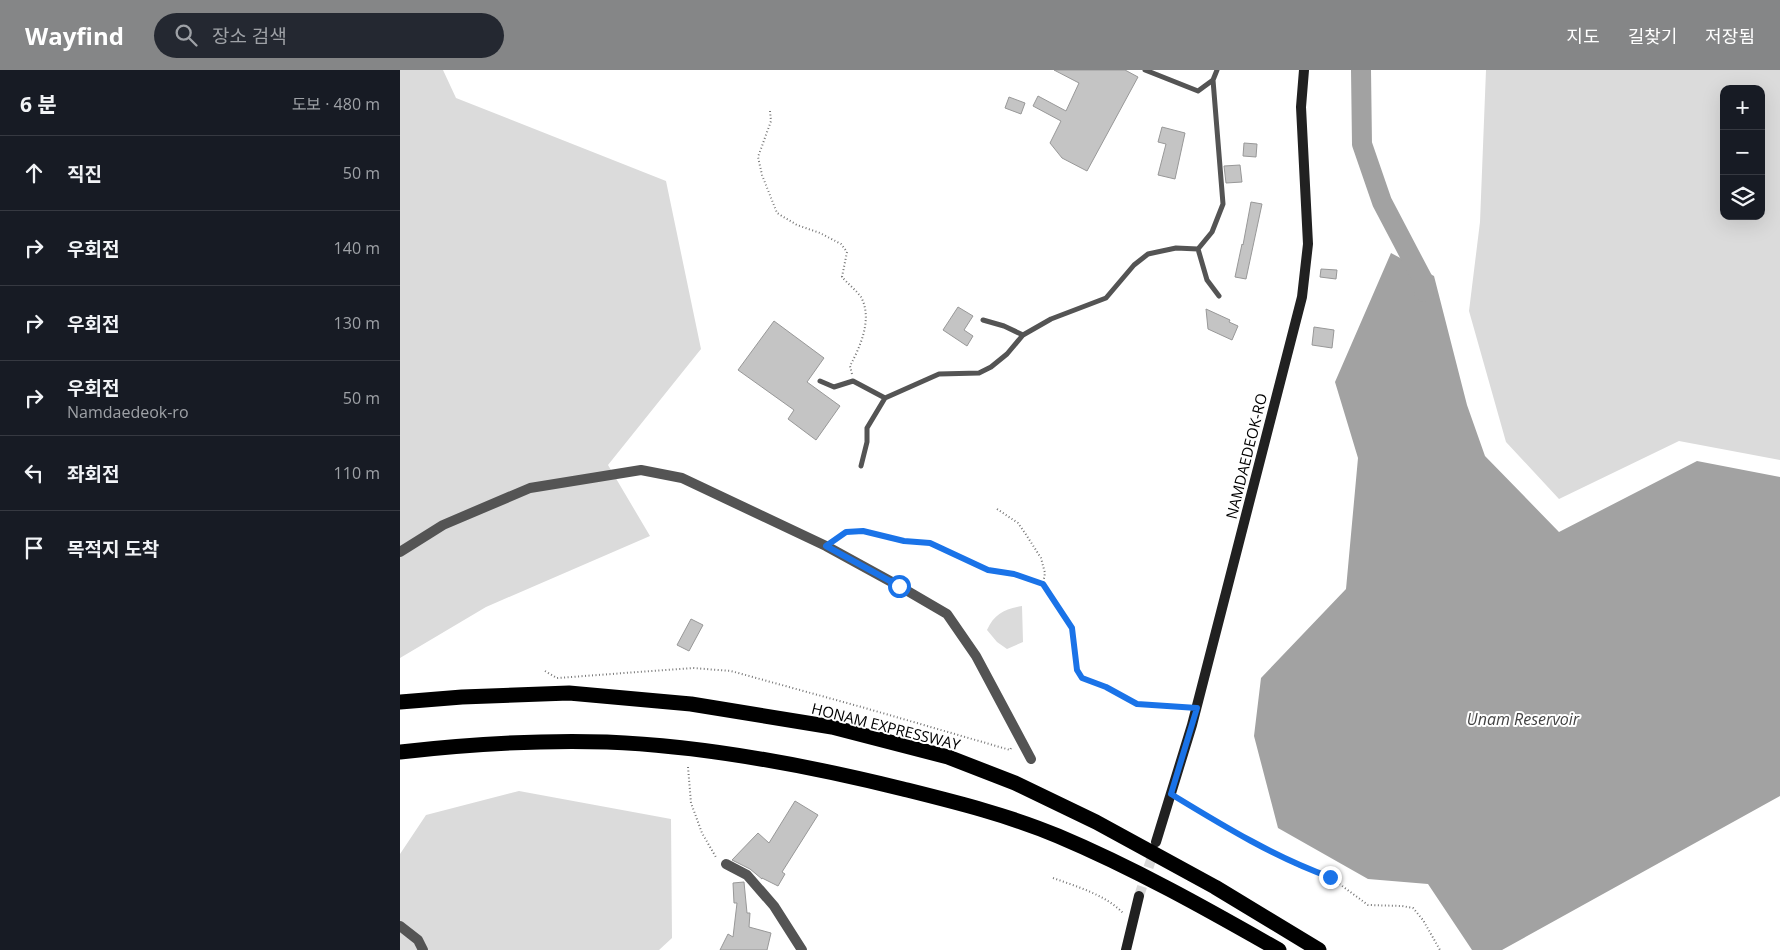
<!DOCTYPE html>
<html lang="ko">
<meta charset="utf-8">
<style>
body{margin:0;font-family:"Open Sans","Noto Sans KR",sans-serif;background:#242831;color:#f1f3f6}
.controls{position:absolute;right:15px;top:15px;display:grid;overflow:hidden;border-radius:10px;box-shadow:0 5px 20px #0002}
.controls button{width:45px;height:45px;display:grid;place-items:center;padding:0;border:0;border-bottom:1px solid #363941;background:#171b24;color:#f1f3f6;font:25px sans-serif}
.stop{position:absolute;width:15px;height:15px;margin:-11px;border:4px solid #1a73e8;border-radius:50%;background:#fff}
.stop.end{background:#1a73e8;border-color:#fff;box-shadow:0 1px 5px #0008}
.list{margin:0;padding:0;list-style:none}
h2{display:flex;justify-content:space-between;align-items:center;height:65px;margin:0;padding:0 20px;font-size:21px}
h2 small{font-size:16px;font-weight:400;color:#9ea1a6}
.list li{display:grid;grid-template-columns:32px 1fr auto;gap:15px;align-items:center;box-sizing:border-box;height:75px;padding:0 20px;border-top:1px solid #363941}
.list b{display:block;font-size:19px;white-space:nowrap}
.list p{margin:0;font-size:16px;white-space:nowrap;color:#9ea1a6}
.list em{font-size:16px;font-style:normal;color:#9ea1a6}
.icon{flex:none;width:28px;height:28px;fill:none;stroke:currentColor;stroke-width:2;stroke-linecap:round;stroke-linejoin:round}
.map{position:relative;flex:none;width:1380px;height:880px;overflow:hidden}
header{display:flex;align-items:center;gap:30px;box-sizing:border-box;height:70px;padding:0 25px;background:#858687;color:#fff}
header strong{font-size:24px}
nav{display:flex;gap:28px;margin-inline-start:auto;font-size:18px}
.search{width:350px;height:45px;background:#242831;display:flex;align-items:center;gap:12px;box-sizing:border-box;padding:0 18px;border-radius:28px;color:#9ea1a6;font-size:19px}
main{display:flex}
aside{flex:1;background:#171b24}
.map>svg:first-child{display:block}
</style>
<header>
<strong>Wayfind</strong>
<div class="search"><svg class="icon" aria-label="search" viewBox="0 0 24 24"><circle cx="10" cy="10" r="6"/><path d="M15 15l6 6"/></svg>장소 검색</div>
<nav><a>지도</a><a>길찾기</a><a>저장됨</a></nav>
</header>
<main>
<aside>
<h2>6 분<small>도보 · 480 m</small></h2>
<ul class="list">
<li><svg class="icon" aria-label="ahead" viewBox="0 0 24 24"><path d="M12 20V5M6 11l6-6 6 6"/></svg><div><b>직진</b></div><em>50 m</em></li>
<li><svg class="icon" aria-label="right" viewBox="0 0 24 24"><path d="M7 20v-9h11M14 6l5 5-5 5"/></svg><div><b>우회전</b></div><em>140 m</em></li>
<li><svg class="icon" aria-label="right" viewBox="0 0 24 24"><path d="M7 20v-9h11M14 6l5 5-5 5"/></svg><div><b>우회전</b></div><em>130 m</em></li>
<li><svg class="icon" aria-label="right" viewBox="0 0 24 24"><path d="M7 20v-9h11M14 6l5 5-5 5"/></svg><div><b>우회전</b><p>Namdaedeok-ro</p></div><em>50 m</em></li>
<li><svg class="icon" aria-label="left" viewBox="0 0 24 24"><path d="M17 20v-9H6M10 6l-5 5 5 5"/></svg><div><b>좌회전</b></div><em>110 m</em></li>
<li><svg class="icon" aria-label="arrive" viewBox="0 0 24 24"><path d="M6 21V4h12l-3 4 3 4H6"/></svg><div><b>목적지 도착</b></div></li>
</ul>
</aside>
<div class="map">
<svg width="1380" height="880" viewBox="0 0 1380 880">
<rect width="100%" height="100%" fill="#fff"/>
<path fill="#dbdbdb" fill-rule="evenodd" d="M0,0H43L56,28L266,111L301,279L208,395L250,466L86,537L0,588Z
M1086,0H1380V390L1279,371L1159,429L1106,372L1069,241L1080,152ZM1324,19H1361V146H1324Z
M622,536L623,572L607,579L597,572L587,560C594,544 605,539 622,536Z
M119,721L271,749L272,868L259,880H0V784L26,745Z"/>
<path fill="#a2a2a2" d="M991,183L1034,206L1067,335L1085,386L1159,462L1297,391L1380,407V726L1102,880H1072L1028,814L968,809L878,758L854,666L861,608L946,519L958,388L935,312Z"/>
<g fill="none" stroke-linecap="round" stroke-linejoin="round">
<path stroke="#a2a2a2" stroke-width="20" d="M961,0L962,74L982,132L1024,212V222"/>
</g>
<path fill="#c4c4c4" stroke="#989898" d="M654,0H725L738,7L687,101L662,88L650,73L661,51L633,36L638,26L666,41L679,13Z
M609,27L625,33L621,44L605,38Z
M762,57L785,63L775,109L758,105L766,74L758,72Z
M844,73L857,74L856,87L843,86Z
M840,95L842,112L826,113L824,96Z
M851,132L862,134L846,209L835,207L842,174L843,175Z
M921,199L937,200L936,209L920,207Z
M558,237L573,246L564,260L573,266L567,276L543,260Z
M806,239L830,250L829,252L838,256L832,270L808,259Z
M374,251L424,288L407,312L440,336L416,370L388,349L394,340L338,300Z
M914,257L934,260L932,278L912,275Z
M291,549L303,555L289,581L277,575Z
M395,731L418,745L382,802L385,804L378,816L362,808V809L350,799L332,790L358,763L369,773Z
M344,812L347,843H350L349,857L371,863L367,880H320L328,864L333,867L337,833H334L333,813Z"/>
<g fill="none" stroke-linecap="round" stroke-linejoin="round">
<path stroke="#d9d9d9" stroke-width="10" stroke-dasharray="10 5" stroke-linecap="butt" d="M739,826L755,778"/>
<path stroke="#767676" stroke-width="2" stroke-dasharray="1 2.5" stroke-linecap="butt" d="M370,41L371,51L358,87L362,105L377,143L397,155L420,163L441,174L447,182L442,207C447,213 456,220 461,227C473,249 460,277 450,296L452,304
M597,439L618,453L625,463L641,488L645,503L643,514
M435,470L446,462L463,461L504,471L530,473L588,500L614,504L643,514L672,558L677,600L682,607L706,617L737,634L787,637
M145,601L157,608L293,598L331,601L465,638L610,680L612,676
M288,697L291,733L302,763L317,789
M779,729L810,748L898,796L930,807L968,835L1002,836L1013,838L1023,850L1040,880
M653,808C678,817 706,825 724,844"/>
<path stroke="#545454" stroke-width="5" d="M745,0L798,21L813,10
M817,0L813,10L823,134L812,162L798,179L807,210L819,226
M583,250L604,256L623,265L651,249L706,228L734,195L748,184L776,178L798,179
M420,311L434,317L453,311L485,328L539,304L579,303L591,297L607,284L623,265
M461,396L467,372V358L485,328"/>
<path stroke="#545454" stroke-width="10" d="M0,482L43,455L130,418L241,400L282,408L426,476L499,516L547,544L576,586L631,689
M326,794L347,805L374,836L402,880
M0,856L18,870L23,880"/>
<path stroke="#212121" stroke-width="10" d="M756,772L792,655L902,227L908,174L901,37L904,0
M726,880L739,826"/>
<path stroke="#000" stroke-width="15" d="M0,632L62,627L169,623L291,634L432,657L548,687L615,713L696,752L815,817L919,880
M0,682C69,674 138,670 207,672C307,676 406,695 503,719C555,732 608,745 658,766C734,798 807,839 879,880"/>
</g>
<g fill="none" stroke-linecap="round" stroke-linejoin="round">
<path stroke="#1a73e8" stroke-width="6" d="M499,516L426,476L446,462L463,461L504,471L530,473L588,500L614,504L643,514L672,558L677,600L682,608L706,617L737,634L797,638L771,724C822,755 874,787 930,807"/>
</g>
<g text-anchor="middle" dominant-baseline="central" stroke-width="4" stroke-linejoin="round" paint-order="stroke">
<g font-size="15" fill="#000" stroke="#fff">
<text transform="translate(846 386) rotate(-76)">NAMDAEDEOK-RO</text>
<text transform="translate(486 656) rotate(14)">HONAM EXPRESSWAY</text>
</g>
<g font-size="16" font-style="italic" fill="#434343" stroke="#fff">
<text x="1123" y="649">Unam Reservoir</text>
</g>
</g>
</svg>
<div class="controls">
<button>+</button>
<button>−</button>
<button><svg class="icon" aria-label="layers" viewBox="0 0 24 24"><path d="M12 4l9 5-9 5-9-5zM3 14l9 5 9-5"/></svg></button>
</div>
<div class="stop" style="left:499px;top:516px"></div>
<div class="stop end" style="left:930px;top:807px"></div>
</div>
</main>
